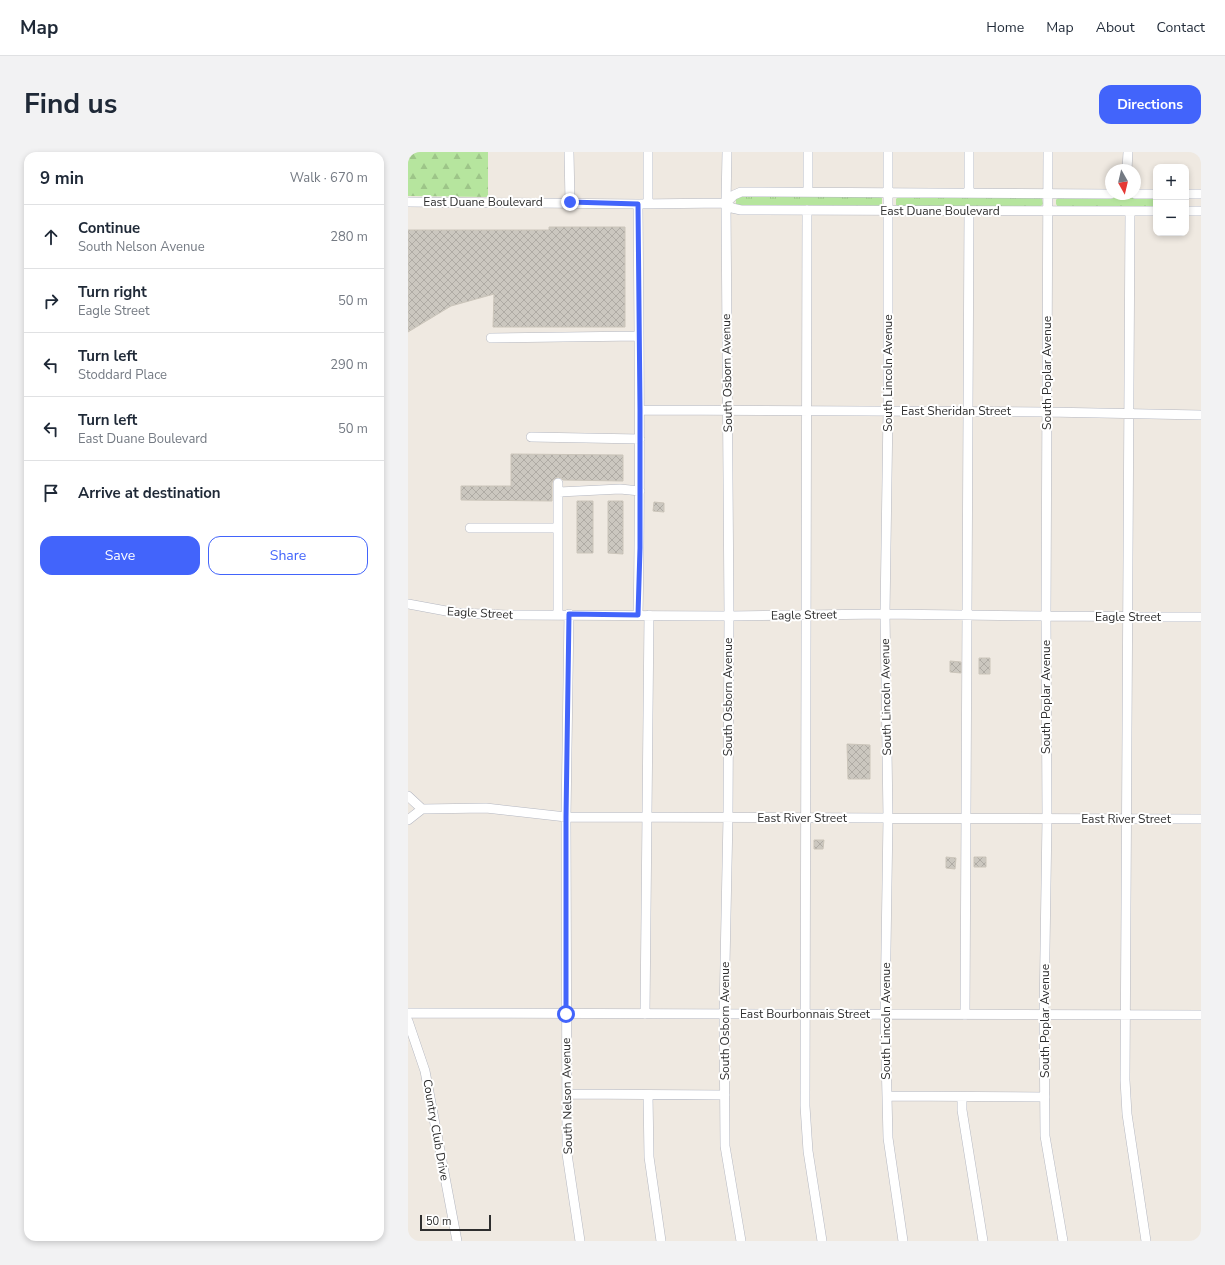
<!DOCTYPE html>
<meta charset="utf-8">
<style>
body{margin:0;font-family:"Nunito Sans",sans-serif;background:#f2f2f3;color:#1f2937}
.controls{position:absolute;right:12px;top:12px;display:grid;overflow:hidden;border-radius:8px;box-shadow:0 2px 6px #0003}
.controls button{width:36px;height:36px;display:grid;place-items:center;padding:0;border:0;border-bottom:1px solid #e0e1e3;background:#fff;color:#1f2937;font:20px sans-serif}
.compass{position:absolute;left:697px;top:12px;width:36px;height:36px;border-radius:50%;background:#fff;box-shadow:0 2px 6px #0003;rotate:172deg}
.scale{position:absolute;left:12px;bottom:10px;width:71px;box-sizing:border-box;padding-left:4px;border:2px solid #2e2e2e;border-top:0;font-size:11px;line-height:14px;white-space:nowrap;color:#2e2e2e;-webkit-text-stroke:3px #fff;paint-order:stroke}
.stop{position:absolute;width:12px;height:12px;margin:-9px;border:3px solid #4264fb;border-radius:50%;background:#fff}
.stop.end{background:#4264fb;border-color:#fff;box-shadow:0 1px 4px #0008}
.list{margin:0;padding:0;list-style:none}
h2{display:flex;justify-content:space-between;align-items:center;height:52px;margin:0;padding:0 16px;font-size:17px}
h2 small{font-size:13px;font-weight:400;color:#747a83}
.list li{display:grid;grid-template-columns:26px 1fr auto;gap:12px;align-items:center;box-sizing:border-box;height:64px;padding:0 16px;border-top:1px solid #e0e1e3}
.list b{display:block;font-size:15px;white-space:nowrap}
.list p{margin:0;font-size:13px;white-space:nowrap;color:#747a83}
.list em{font-size:13px;font-style:normal;color:#747a83}
.actions{display:flex;gap:8px;padding:12px 16px}
.actions a{flex:1;padding:9px 0;border:1px solid #4264fb;border-radius:12px;text-align:center;font-size:14px;color:#4264fb}
.actions .main{background:#4264fb;color:#fff}
.icon{flex:none;width:22px;height:22px;fill:none;stroke:currentColor;stroke-width:2;stroke-linecap:round;stroke-linejoin:round}
.map{position:relative;flex:none;width:793px;height:1089px;overflow:hidden;border-radius:12px}
header{display:flex;align-items:center;gap:24px;box-sizing:border-box;height:56px;padding:0 20px;background:#fff;border-bottom:1px solid #e0e1e3}
header strong{font-size:19px}
nav{display:flex;gap:22px;margin-inline-start:auto;font-size:14px}
.intro{display:flex;align-items:center;justify-content:space-between;box-sizing:border-box;height:96px;padding:0 24px}
h1{margin:0;font-size:28px}
.button{padding:10px 18px;border-radius:12px;background:#4264fb;color:#fff;font-size:14px;font-weight:700}
main{display:flex;gap:24px;padding:0 24px}
aside{flex:1;background:#fff;border-radius:12px;box-shadow:0 2px 6px #0003}
.map>svg:first-child{display:block}
</style>
<header>
<strong>Map</strong>
<nav><a>Home</a><a>Map</a><a>About</a><a>Contact</a></nav>
</header>
<div class="intro"><h1>Find us</h1><a class="button">Directions</a></div>
<main>
<aside>
<h2>9 min<small>Walk · 670 m</small></h2>
<ul class="list">
<li><svg class="icon" aria-label="ahead" viewBox="0 0 24 24"><path d="M12 20V5M6 11l6-6 6 6"/></svg><div><b>Continue</b><p>South Nelson Avenue</p></div><em>280 m</em></li>
<li><svg class="icon" aria-label="right" viewBox="0 0 24 24"><path d="M7 20v-9h11M14 6l5 5-5 5"/></svg><div><b>Turn right</b><p>Eagle Street</p></div><em>50 m</em></li>
<li><svg class="icon" aria-label="left" viewBox="0 0 24 24"><path d="M17 20v-9H6M10 6l-5 5 5 5"/></svg><div><b>Turn left</b><p>Stoddard Place</p></div><em>290 m</em></li>
<li><svg class="icon" aria-label="left" viewBox="0 0 24 24"><path d="M17 20v-9H6M10 6l-5 5 5 5"/></svg><div><b>Turn left</b><p>East Duane Boulevard</p></div><em>50 m</em></li>
<li><svg class="icon" aria-label="arrive" viewBox="0 0 24 24"><path d="M6 21V4h12l-3 4 3 4H6"/></svg><div><b>Arrive at destination</b></div></li>
</ul>
<div class="actions"><a class="main">Save</a><a>Share</a></div>
</aside>
<div class="map">
<svg width="793" height="1089" viewBox="0 0 793 1089">
<defs>
<pattern id="grass-tufts" width="24" height="20" patternUnits="userSpaceOnUse"><rect width="24" height="20" fill="#b6e59e"/><path d="M3 7l-1-3M5 7V3M7 7l1-3M15 17l-1-3M17 17v-4M19 17l1-3" fill="none" stroke="#9dc588"/></pattern>
<pattern id="forest-firs" width="22" height="20" patternUnits="userSpaceOnUse"><rect width="22" height="20" fill="#b6e59e"/><path d="M5 1l3.5 6h-7zM16 11l3.5 6h-7z" fill="#9dc588"/></pattern>
<pattern id="building-cross-hatch" width="8" height="8" patternUnits="userSpaceOnUse"><rect width="8" height="8" fill="#cbc7bf"/><path d="M0 0l8 8M0 8l8-8" fill="none" stroke="#afaba4"/></pattern>
</defs>
<rect width="100%" height="100%" fill="#efe9e1"/>
<path fill="url(#grass-tufts)" d="M330,44L472,45L474,46V52L471,54H330L328,53V47Z
M490,45L632,46H634L635,52L632,55L490,54L488,53V47Z
M650,45L748,46V55H650L648,52V48Z"/>
<path fill="url(#forest-firs)" d="M0,0H80V45L0,44Z"/>
<path fill="url(#building-cross-hatch)" stroke="#cbc5ba" d="M141,75H217V175H85L86,142L43,154L0,180V78H141Z
M103,302L215,303V329L155,328L153,326L150,325L145,328L144,331V349L53,348V334H103Z
M169,349H185V401H169Z
M200,349H215V402L200,401Z
M246,350L256,351V360L245,359Z
M571,506H582V522H571Z
M542,509L553,510V521L542,520Z
M439,592L462,593V627H440Z
M406,688H416L415,697H406Z
M538,705L548,706L547,717L538,716Z
M566,705H578V715H566Z"/>
<g fill="none" stroke-linecap="round" stroke-linejoin="round">
<defs>
<path id="minor" d="M161,0L162,50
M319,0L318,51L321,464L320,665L316,862L317,994L333,1089
M480,0V259L477,462L480,666L477,863L480,986L495,1089
M640,0L638,464L639,667L636,863L637,984L655,1089
M719,18L720,0
M400,40V0
M561,41V0
M727,42H748
M778,42H793
M0,50L230,52L318,51L324,56L333,58L748,59
M318,51L326,43L333,40L703,42
M230,52C231,189 233,326 230,463
M240,52V0
M399,58L397,954L400,999L414,1089
M722,59L717,928L719,962L738,1089
M778,59H793
M83,186L231,184
M232,258L639,260L793,263
M123,285L232,287
M151,340L212,337L232,339
M62,376H150
M0,452L49,461L99,463L321,464L477,462L638,464L793,465
M150,462V331
M161,462L158,665L159,1002L172,1089
M0,644L14,657L78,656L158,665L793,667
M0,668L14,657
M0,861L793,863
M237,862L241,463
M557,863L561,59
M0,869L17,919L49,1089
M159,942L317,943
M240,943L241,1005L253,1089
M479,944L637,945
M554,945V958L575,1089"/>
</defs>
<use href="#minor" stroke="#b4b7c1" stroke-width="10"/>
<use href="#minor" stroke="#fff" stroke-width="9"/>
</g>
<g fill="none" stroke-linecap="round" stroke-linejoin="round">
<path stroke="#4264fb" stroke-width="5" d="M158,862V665L161,462L230,463L232,396V258L230,52L162,50"/>
</g>
<g text-anchor="middle" dominant-baseline="central" stroke-width="4" stroke-linejoin="round" paint-order="stroke">
<g font-size="12" fill="#2e2e2e" stroke="#fff">
<text x="75" y="50">East Duane Boulevard</text>
<text x="532" y="59">East Duane Boulevard</text>
<text transform="translate(319 221) rotate(-91)">South Osborn Avenue</text>
<text transform="translate(480 221) rotate(-90)">South Lincoln Avenue</text>
<text transform="translate(639 221) rotate(-90)">South Poplar Avenue</text>
<text x="548" y="259">East Sheridan Street</text>
<text transform="translate(72 461) rotate(3)">Eagle Street</text>
<text transform="translate(396 463) rotate(-1)">Eagle Street</text>
<text x="720" y="465">Eagle Street</text>
<text transform="translate(320 545) rotate(-90)">South Osborn Avenue</text>
<text transform="translate(478 545) rotate(-91)">South Lincoln Avenue</text>
<text transform="translate(638 545) rotate(-90)">South Poplar Avenue</text>
<text x="394" y="666">East River Street</text>
<text x="718" y="667">East River Street</text>
<text x="397" y="862">East Bourbonnais Street</text>
<text transform="translate(317 869) rotate(-90)">South Osborn Avenue</text>
<text transform="translate(478 869) rotate(-90)">South Lincoln Avenue</text>
<text transform="translate(637 869) rotate(-90)">South Poplar Avenue</text>
<text transform="translate(159 944) rotate(-91)">South Nelson Avenue</text>
<text transform="translate(28 978) rotate(80)">Country Club Drive</text>
</g>
</g>
</svg>
<div class="controls">
<button>+</button>
<button>−</button>
</div>
<svg class="compass" viewBox="-18 -18 36 36"><path d="M0-13l5 13h-10z" fill="#e53935"/><path d="M0 13l5-13h-10z" fill="#747a83"/></svg>
<div class="scale">50 m</div>
<div class="stop" style="left:158px;top:862px"></div>
<div class="stop end" style="left:162px;top:50px"></div>
</div>
</main>
